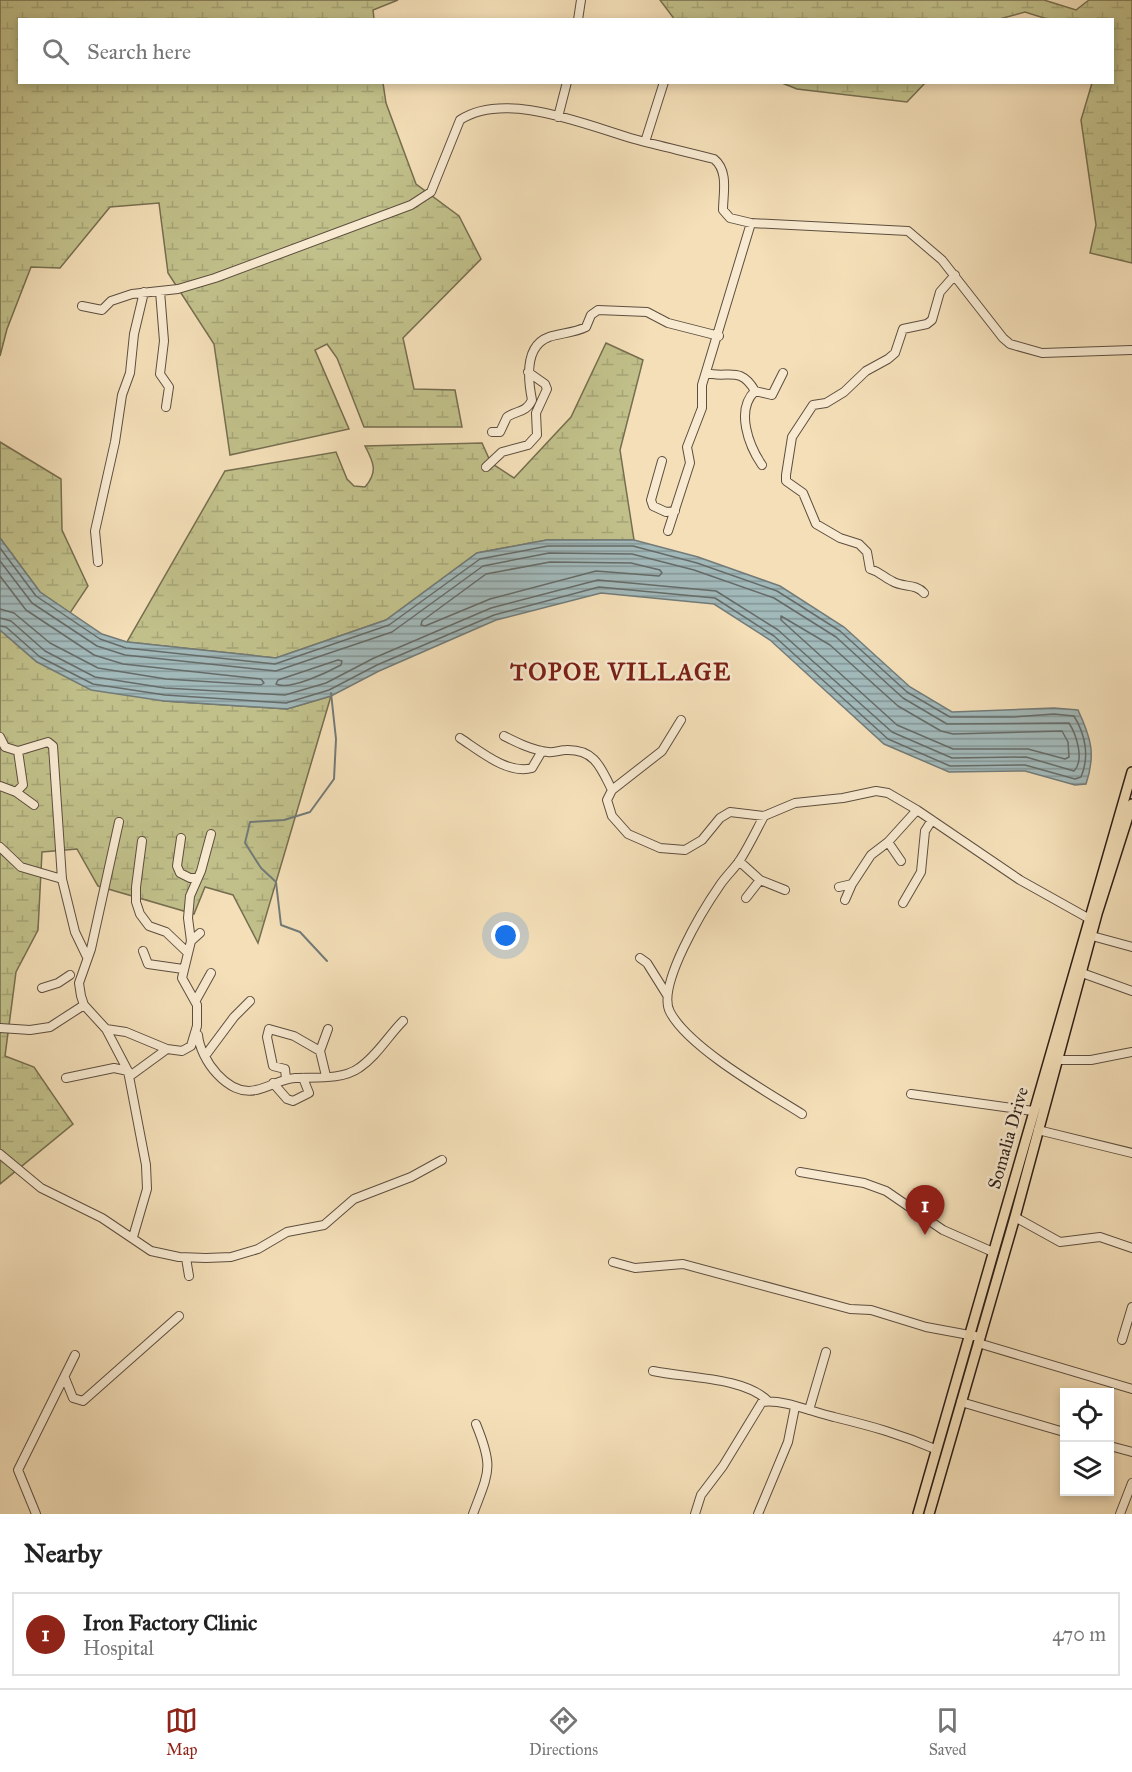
<!DOCTYPE html>
<style>
body{margin:0;font-family:"IM FELL Great Primer",serif;background:#f2f2f2;color:#222}
.controls{position:absolute;right:18px;bottom:18px;display:grid;overflow:hidden;border-radius:0px;box-shadow:0 3px 9px #0003}
.controls button{width:54px;height:54px;display:grid;place-items:center;padding:0;border:0;border-bottom:2px solid #e0e0e0;background:#fff;color:#222;font:30px sans-serif}
.you{position:absolute;left:506px;top:936px;width:21px;height:21px;margin:-15px;border:4px solid #fff;border-radius:50%;background:#1a73e8;box-shadow:0 0 0 9px #1a73e833}
.badge{display:grid;place-items:center;width:39px;height:39px;border-radius:50%;background:#8f2418;color:#fff;font-size:20px;font-weight:700}
.pin{position:absolute;translate:-50% -50px;filter:drop-shadow(0 2px 3px #0008)}
.pin::after{content:'';position:absolute;top:32px;width:21px;height:18px;background:inherit;clip-path:polygon(0 0,100% 0,50% 100%)}
.list{margin:0;padding:0;list-style:none}
h2{display:flex;justify-content:space-between;align-items:center;height:78px;margin:0;padding:0 24px;font-size:26px}
h2 small{font-size:20px;font-weight:400;color:#767676}
.list li{display:grid;grid-template-columns:39px 1fr auto;gap:18px;align-items:center;box-sizing:border-box;height:84px;margin:0 12px 12px;padding:0 12px;border:2px solid #e0e0e0;border-radius:0px}
.list b{display:block;font-size:22px;white-space:nowrap}
.list p{margin:0;font-size:20px;white-space:nowrap;color:#767676}
.list em{font-size:20px;font-style:normal;color:#767676}
.icon{flex:none;width:33px;height:33px;fill:none;stroke:currentColor;stroke-width:2;stroke-linecap:round;stroke-linejoin:round}
.map{position:relative;flex:none;width:1132px;height:1514px;overflow:hidden}
.search{position:absolute;background:#fff;box-shadow:0 3px 9px #0003;left:18px;right:18px;top:18px;height:66px;display:flex;align-items:center;gap:15px;box-sizing:border-box;padding:0 21px;border-radius:0px;color:#767676;font-size:22px}
.sheet{height:174px;background:#fff}
nav{display:flex;justify-content:space-around;align-items:center;box-sizing:border-box;height:84px;border-top:2px solid #e0e0e0;background:#fff;font-size:16px;color:#767676}
nav a{display:grid;justify-items:center;gap:3px}
nav .on{color:#8f2418}
.map>svg:first-child{display:block}
</style>
<div class="map">
<svg width="1132" height="1514" viewBox="0 0 1132 1514">
<defs>
<pattern id="wetland-marsh" width="20" height="14" patternUnits="userSpaceOnUse" patternTransform="scale(1.5)"><rect width="20" height="14" fill="#c1c08a"/><path d="M1 5h8M5 5V1M11 12h8M15 12V8" fill="none" stroke="#a6a576"/></pattern>
<pattern id="water-rules" width="6" height="5" patternUnits="userSpaceOnUse" patternTransform="scale(1.5)"><rect width="6" height="5" fill="#a2b9ba"/><path d="M0 2.5h6" fill="none" stroke="#849696"/></pattern>
</defs>
<rect width="100%" height="100%" fill="#f4dfb8"/>
<filter id="stains"><feTurbulence type="fractalNoise" baseFrequency=".00333" numOctaves="4"/><feColorMatrix values="0 0 0 0 .2 0 0 0 0 .09 0 0 0 0 .02 0 0 0 .5 -.17"/></filter>
<radialGradient id="worn" r=".72"><stop offset=".6" stop-color="#630" stop-opacity="0"/><stop offset="1" stop-color="#630" stop-opacity=".3"/></radialGradient>
<path fill="url(#wetland-marsh)" stroke="#766e50" stroke-width="1.5" d="M0,0H398L373,10L374,19L20,20V82L383,83L386,103L416,184L459,216L481,259L403,338L414,389L455,390L462,427H364L337,358L327,344L315,350L349,429L230,455L214,344L168,273L159,203L110,207L60,268L31,267L7,329L0,356Z
M660,0H1044L1076,10L1089,0H1132V263L1090,253L1096,225L1081,120L1092,83L1112,82V20L1047,19L1025,12L996,20H675Z
M782,83H925L907,102L797,89Z
M606,343L643,360L620,450L634,540H547L477,553L386,620L276,658L127,642L225,471L336,452L347,479L354,486L365,487C378,472 374,463 365,446L482,443L491,463L514,478L571,417Z
M0,442L61,479L62,530L88,586L70,613L40,592L0,538Z
M0,630L37,662L164,701L287,709L331,696L258,943L233,895L205,887L194,914L98,886L77,849L42,852L38,930L16,972L5,1056L34,1067L73,1124L0,1184Z"/>
<path fill="url(#water-rules)" stroke="#727b79" stroke-width="1.5" d="M0,538L40,592L102,634L127,642L276,658L386,620L477,553L547,540H634L698,557L780,586L844,627L910,687L952,712L1054,708L1078,710C1091,738 1096,754 1086,784L1075,785L1025,771L949,772L884,744L770,640L714,604L601,593L496,620L379,671L331,696L287,709L164,701L91,690L37,662L0,630Z"/>
<g fill="none" stroke-linecap="round" stroke-linejoin="round">
<path stroke="#666b68" stroke-width="1.5" d="M0,548L36,596L100,639L126,648L275,664L389,625L480,559L548,546H633L697,563L777,591L840,631L907,692L950,717H1013L1054,714L1074,716C1085,734 1090,756 1081,777L1075,779L1025,765L950,766L888,739L774,636L715,598L599,587L494,615L377,665L329,690L286,703L165,695L93,684L40,657L6,627L0,626
M0,561L32,603L97,646L125,655L276,671L392,632L483,566L549,553L632,554L694,570L774,598L836,637L903,698L947,724L1069,723C1076,734 1085,760 1074,771L1026,757L952,758L892,732L778,630L716,591L598,580L491,608L374,658L326,683L285,695L165,688L95,677L45,651L11,621L0,618
M550,562L631,563L660,570L662,573L659,576L596,571L490,599L425,626L421,625L422,621L486,574Z
M0,576L26,610L94,655L123,664L261,679L264,683L261,685L166,679L98,668L50,643L14,613L0,609
M781,616L830,645L898,706L941,731L953,734L1062,731L1068,742L1069,757L1065,759L1028,749H953L897,725L781,620Z
M338,660L342,661L341,665C328,672 289,691 276,684L278,680Z"/>
<path stroke="#727b79" stroke-width="2" d="M327,961L300,932L281,925L276,882L261,868L245,843L250,822L284,820L310,812L334,779L336,739L331,693"/>
<defs>
<path id="minor" d="M578,20L581,0
M558,117L567,82
M645,142L664,82
M160,291L164,341L160,374L169,387L166,407
M82,306L102,310L111,301L132,294L178,289L215,278L411,205L431,192L460,120C505,90 586,125 634,139C660,146 687,152 714,159C729,171 723,194 723,210L730,218L751,223L908,231L942,260L1003,338L1010,344L1042,353L1132,350
M706,373C728,379 740,365 755,391L772,395L783,373
M755,391C735,410 749,446 762,465
M492,432H500L507,417C517,410 526,413 532,400C528,380 524,346 549,337C561,333 574,333 586,327L591,315L598,310L647,312L668,323L719,336
M662,461L651,500L653,506L666,512L675,511
M486,467L502,452L528,445L537,435L536,413L547,389L545,384L528,372
M668,531L690,463L687,447L702,408V385L751,223
M98,562L95,531L115,442L122,395L130,373L134,334L144,292
M924,593C915,583 903,588 892,581C883,577 881,572 870,569L867,552L859,544L840,538L816,524L803,493L786,481V475L792,437L813,405L826,403L844,392L866,371L888,359L895,353L903,329L927,324L932,320L940,292L955,275
M681,720L662,751L612,790L607,800L612,816L628,834L660,848L685,850L702,840L720,818L730,812L764,816L795,803L843,798L876,791L888,793L917,810L1020,880L1088,918
M504,736C518,743 532,750 548,752C554,753 560,750 566,750C595,749 601,768 612,790
M0,737L5,747L18,751
M460,738C480,751 508,775 532,768L542,751
M0,786L16,792
M34,805L16,792L23,785L18,751L48,742L53,746L62,879
M764,816C756,831 749,846 740,860C734,869 726,876 720,885C704,908 656,986 670,1012C689,1048 767,1092 802,1114
M119,822L91,949L79,983L81,996L84,1005L106,1029L126,1032L167,1049L182,1051L191,1046L197,1026V1005L182,978L191,941L188,918L190,896L201,871L211,834
M181,838L177,866L180,873L190,878H197
M142,841L136,887V902L140,914L149,926L166,932L187,952
M888,842L901,861
M0,847L21,867L62,879L75,932L87,957
M739,861L760,880L785,890
M839,887L852,884L871,855L888,842L917,810
M746,898L760,880
M845,900L852,884
M903,903L921,872L925,831L932,820
M1092,936L1132,947
M191,941L200,933
M143,951L148,964L183,969
M640,958L647,963L667,995
M1082,973L1132,991
M42,988L58,983L70,975
M196,1000L211,973
M0,1028L30,1030L50,1027L84,1005
M106,1029L128,1071L146,1165L147,1189L133,1237
M198,1035C200,1059 228,1097 256,1090C270,1087 281,1079 295,1078C315,1077 342,1080 359,1068C377,1056 388,1036 403,1021
M205,1056L234,1017L250,1001
M1059,1060H1091L1132,1052
M130,1076L167,1049
M326,1076L320,1051L328,1029
M66,1078L114,1068L128,1071
M286,1079L285,1069L273,1066L267,1037L269,1029L294,1036L320,1051
M273,1083L287,1099L293,1101L309,1093L303,1078
M911,1094L1033,1111
M1038,1130L1132,1153
M0,1154L41,1188L102,1218L151,1251L179,1257L206,1258L231,1257L258,1249L287,1232L324,1225L354,1199L411,1177L442,1160
M800,1172L864,1183L886,1191L943,1230L993,1252
M1015,1217L1060,1242L1100,1237L1132,1248
M186,1258L189,1276
M613,1262L635,1268L683,1264L850,1309L871,1310L926,1327L980,1337
M1122,1340L1132,1307
M978,1343L1132,1389
M653,1371C686,1378 744,1377 768,1401
M65,1378L73,1398L83,1401L179,1316
M961,1402L1064,1432
M809,1410L826,1352
M1110,1446L1132,1452
M36,1514L18,1470L75,1355
M473,1514C489,1471 494,1468 476,1424
M695,1514L701,1495L723,1466L762,1402C785,1399 811,1412 834,1417C871,1426 900,1434 935,1449
M758,1514L788,1442L795,1407
M1120,1514L1132,1483"/>
<path id="major" d="M918,1514L1132,772
M929,1514L1015,1217L1097,914L1132,804"/>
</defs>
<use href="#minor" stroke="#5d4e3f" stroke-width="10"/>
<use href="#major" stroke="#2b1d17" stroke-width="12"/>
<use href="#minor" stroke="#f8ead1" stroke-width="8"/>
<use href="#major" stroke="#f4dfb8" stroke-width="9"/>
</g>
<g text-anchor="middle" dominant-baseline="central" stroke-width="5" stroke-linejoin="round" paint-order="stroke">
<g font-size="18" fill="#2b1d17" stroke="#f8ead1">
<text transform="translate(1008 1138) rotate(-74)">Somalia Drive</text>
</g>
<g font-size="24" font-weight="bold" letter-spacing="1.5" fill="#7a1f14" stroke="#f8ead1">
<text x="621" y="672">TOPOE VILLAGE</text>
</g>
</g>
<rect width="100%" height="100%" filter="url(#stains)"/>
<rect width="100%" height="100%" fill="url(#worn)"/>
</svg>
<div class="controls">
<button><svg class="icon" aria-label="locate" viewBox="0 0 24 24"><circle cx="12" cy="12" r="6"/><path d="M12 2v4M12 18v4M2 12h4M18 12h4"/></svg></button>
<button><svg class="icon" aria-label="layers" viewBox="0 0 24 24"><path d="M12 4l9 5-9 5-9-5zM3 14l9 5 9-5"/></svg></button>
</div>
<div class="you"></div>
<div class="pin badge" style="left:925px;top:1235px">1</div>
<div class="search"><svg class="icon" aria-label="search" viewBox="0 0 24 24"><circle cx="10" cy="10" r="6"/><path d="M15 15l6 6"/></svg>Search here</div>
</div>
<section class="sheet">
<h2>Nearby<small></small></h2>
<ul class="list">
<li><span class="badge">1</span><div><b>Iron Factory Clinic</b><p>Hospital</p></div><em>470 m</em></li>
</ul>
</section>
<nav>
<a class="on"><svg class="icon" aria-label="map" viewBox="0 0 24 24"><path d="M3 6l6-2 6 2 6-2v14l-6 2-6-2-6 2zM9 4v14M15 6v14"/></svg>Map</a>
<a><svg class="icon" aria-label="directions" viewBox="0 0 24 24"><path d="M12 3l9 9-9 9-9-9zM9 14v-3h6M13 9l2 2-2 2"/></svg>Directions</a>
<a><svg class="icon" aria-label="saved" viewBox="0 0 24 24"><path d="M7 4h10v16l-5-4-5 4z"/></svg>Saved</a>
</nav>
